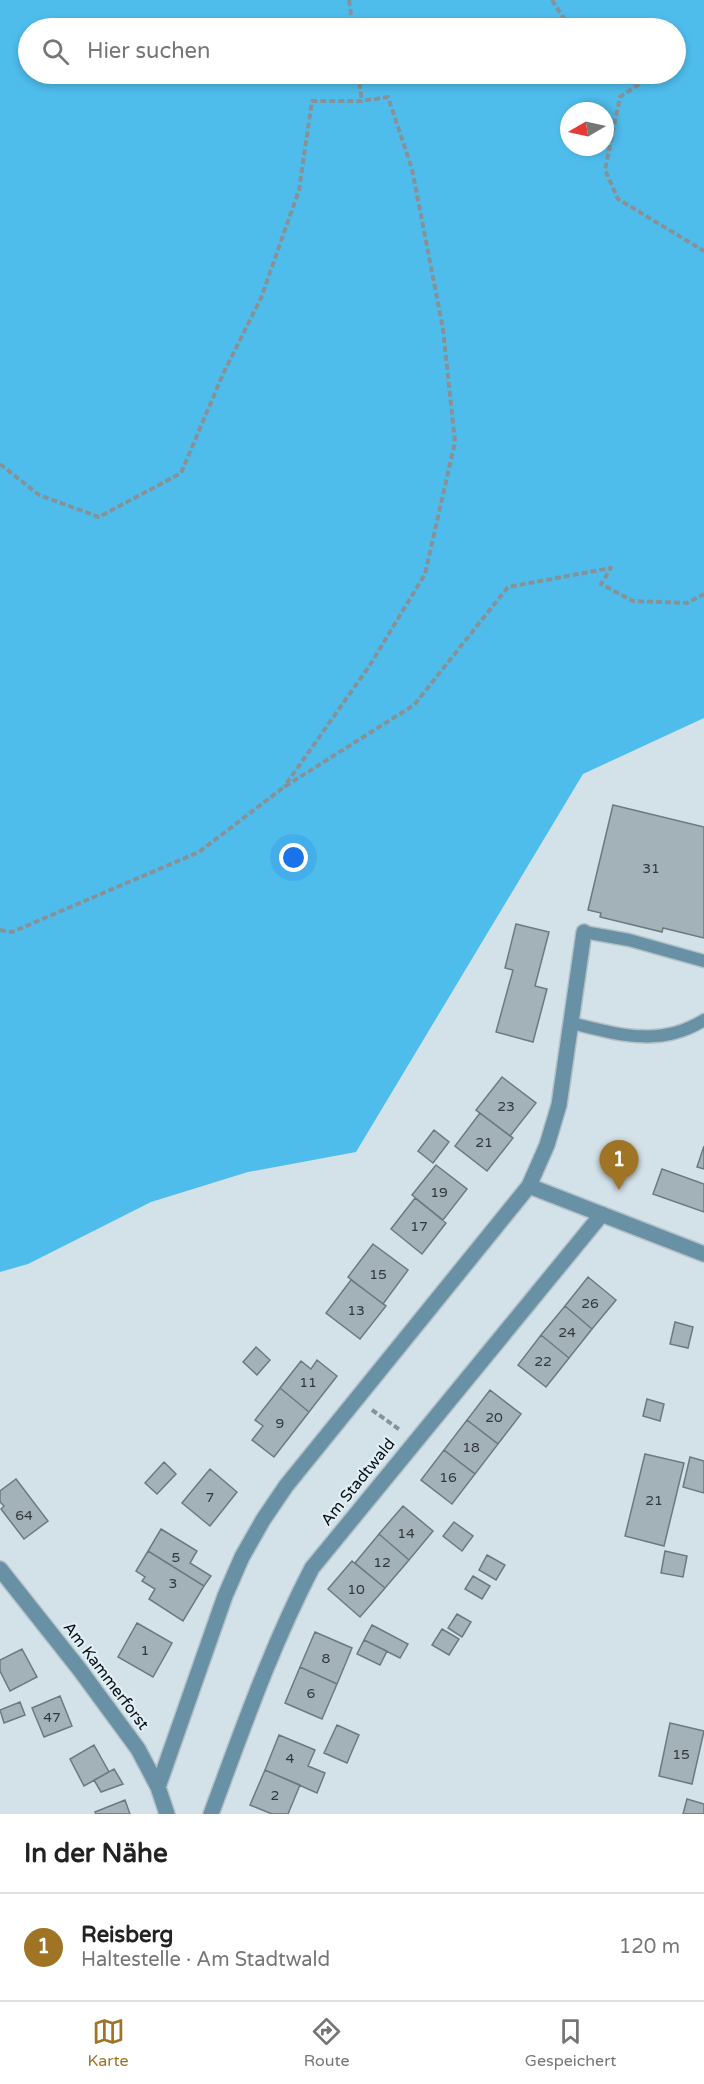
<!DOCTYPE html>
<html lang="de">
<meta charset="utf-8">
<style>
body{margin:0;font-family:"Varela Round",sans-serif;background:#f2f2f2;color:#222}
.compass{position:absolute;left:560px;top:102px;width:54px;height:54px;border-radius:50%;background:#fff;box-shadow:0 3px 9px #0003;rotate:261deg}
.you{position:absolute;left:294px;top:858px;width:21px;height:21px;margin:-15px;border:4px solid #fff;border-radius:50%;background:#1a73e8;box-shadow:0 0 0 9px #1a73e833}
.badge{display:grid;place-items:center;width:39px;height:39px;border-radius:50%;background:#9f7424;color:#fff;font-size:20px;font-weight:700}
.pin{position:absolute;translate:-50% -50px;filter:drop-shadow(0 2px 3px #0008)}
.pin::after{content:'';position:absolute;top:32px;width:21px;height:18px;background:inherit;clip-path:polygon(0 0,100% 0,50% 100%)}
.list{margin:0;padding:0;list-style:none}
h2{display:flex;justify-content:space-between;align-items:center;height:78px;margin:0;padding:0 24px;font-size:26px}
h2 small{font-size:20px;font-weight:400;color:#767676}
.list li{display:grid;grid-template-columns:39px 1fr auto;gap:18px;align-items:center;box-sizing:border-box;height:108px;padding:0 24px;border-top:2px solid #e0e0e0}
.list b{display:block;font-size:22px;white-space:nowrap}
.list p{margin:0;font-size:20px;white-space:nowrap;color:#767676}
.list em{font-size:20px;font-style:normal;color:#767676}
.icon{flex:none;width:33px;height:33px;fill:none;stroke:currentColor;stroke-width:2;stroke-linecap:round;stroke-linejoin:round}
.map{position:relative;flex:none;width:704px;height:1814px;overflow:hidden}
.search{position:absolute;background:#fff;box-shadow:0 3px 9px #0003;left:18px;right:18px;top:18px;height:66px;display:flex;align-items:center;gap:15px;box-sizing:border-box;padding:0 21px;border-radius:33px;color:#767676;font-size:22px}
.sheet{height:186px;background:#fff}
nav{display:flex;justify-content:space-around;align-items:center;box-sizing:border-box;height:84px;border-top:2px solid #e0e0e0;background:#fff;font-size:16px;color:#767676}
nav a{display:grid;justify-items:center;gap:3px}
nav .on{color:#9f7424}
.map>svg:first-child{display:block}
</style>
<div class="map">
<svg width="704" height="1814" viewBox="0 0 704 1814">
<rect width="100%" height="100%" fill="#d3e2e9"/>
<path fill="#4fbdec" fill-rule="evenodd" d="M0,0H704V718L583,774L356,1152L248,1172L151,1202L28,1264L0,1272ZM28,28H676V74H28ZM569,111H605V147H569Z"/>
<path fill="#a3b1b8" stroke="#6c7a80" stroke-width="1.5" d="M613,805L704,827V938L663,928L662,932L600,917L601,913L588,910Z
M516,924L549,932L535,986L547,989L533,1042L496,1032L513,970L505,968Z
M502,1077L536,1103L510,1136L476,1110Z
M480,1113L513,1138L487,1171L455,1146Z
M434,1130L449,1142L433,1163L418,1151Z
M704,1146V1169L697,1167Z
M436,1165L467,1189L443,1220L412,1195Z
M662,1169L704,1184V1212L653,1194Z
M415,1198L446,1223L422,1254L391,1229Z
M373,1244L408,1270L383,1304L348,1277Z
M588,1277L616,1300L592,1329L565,1306Z
M351,1280L386,1306L360,1339L326,1313Z
M565,1306L592,1329L569,1358L541,1335Z
M675,1322L693,1327L688,1348L670,1344Z
M541,1335L569,1358L546,1387L518,1365Z
M256,1347L270,1360L257,1375L243,1362Z
M317,1360L337,1376L309,1412L280,1388L301,1361L311,1369Z
M280,1388L309,1412L274,1457L252,1440L263,1426L255,1420Z
M490,1390L521,1414L498,1444L467,1420Z
M647,1399L664,1404L660,1421L643,1416Z
M467,1420L498,1444L475,1474L444,1450Z
M444,1450L475,1474L452,1504L421,1480Z
M645,1454L684,1463L664,1546L625,1536Z
M690,1457L704,1461V1493L683,1487Z
M164,1462L176,1474L157,1494L145,1483Z
M210,1469L237,1492L210,1526L182,1503Z
M16,1479L48,1521L24,1539L1,1509L4,1506L0,1502V1491Z
M403,1506L433,1531L409,1560L379,1534Z
M454,1522L473,1536L462,1551L443,1536Z
M161,1529L197,1551L190,1563L211,1576L204,1586L148,1551Z
M379,1534L409,1560L385,1588L355,1563Z
M148,1551L204,1586L183,1621L149,1599L155,1589L142,1581L145,1577L136,1571Z
M665,1551L687,1556L683,1577L661,1573Z
M487,1555L505,1565L496,1580L479,1570Z
M352,1561L385,1588L360,1617L328,1589Z
M473,1576L490,1586L482,1599L465,1589Z
M457,1614L471,1622L462,1637L448,1628Z
M137,1623L172,1643L153,1677L118,1657Z
M372,1625L408,1644L400,1658L364,1640Z
M442,1629L459,1639L449,1655L432,1645Z
M315,1632L352,1648L337,1684L300,1667Z
M364,1640L387,1651L380,1665L357,1654Z
M22,1649L37,1677L10,1691L0,1671V1660Z
M300,1667L337,1684L322,1719L285,1703Z
M60,1696L72,1726L44,1737L32,1708Z
M20,1702L25,1715L4,1723L0,1710Z
M670,1723L704,1731L692,1784L659,1776Z
M337,1725L359,1735L347,1763L324,1753Z
M279,1735L315,1750L308,1766L325,1773L317,1793L265,1770Z
M94,1745L109,1772L84,1786L70,1759Z
M114,1769L123,1784L101,1792L94,1780Z
M265,1770L300,1785L288,1814H272L250,1805Z
M687,1799L704,1804V1814H683Z
M125,1800L130,1814H96L95,1812Z"/>
<g fill="none" stroke-linecap="round" stroke-linejoin="round">
<defs>
<path id="lane" d="M584,932L629,940L704,961
M571,1023C617,1034 660,1048 704,1020"/>
<path id="street" d="M529,1186L704,1254
M0,1569L80,1670L138,1749L158,1787L167,1814
M158,1787L225,1596L242,1557L263,1520L286,1486L529,1186L547,1145L559,1105L584,932
M211,1814C242,1731 271,1647 312,1568L602,1214"/>
</defs>
<use href="#lane" stroke="#b3c0c7" stroke-width="15"/>
<use href="#street" stroke="#b3c0c7" stroke-width="18"/>
<path stroke="#879298" stroke-width="4" stroke-dasharray="6 3" stroke-linecap="butt" d="M349,0L353,28
M552,0L570,28
M358,74L362,101
M654,74L620,97L605,170L618,199L704,251
M0,464L39,495L99,517L181,473L223,374L261,298L299,190L312,101H362L388,97L412,169L443,329L455,442L425,574L370,665L284,787
M0,930L12,932L199,852L284,787L414,705L508,587L611,568L601,584L633,601L687,603L704,594
M372,1410L400,1430"/>
<use href="#lane" stroke="#6891a5" stroke-width="12"/>
<use href="#street" stroke="#6891a5" stroke-width="15"/>
</g>
<g text-anchor="middle" dominant-baseline="central" stroke-width="4.5" stroke-linejoin="round" paint-order="stroke">
<g font-size="14" fill="#30383c">
<text x="651" y="868">31</text>
<text x="506" y="1106">23</text>
<text x="484" y="1142">21</text>
<text x="439" y="1192">19</text>
<text x="419" y="1226">17</text>
<text x="378" y="1274">15</text>
<text x="590" y="1303">26</text>
<text x="356" y="1310">13</text>
<text x="567" y="1332">24</text>
<text x="543" y="1361">22</text>
<text x="308" y="1382">11</text>
<text x="494" y="1417">20</text>
<text x="280" y="1423">9</text>
<text x="471" y="1447">18</text>
<text x="448" y="1477">16</text>
<text x="210" y="1497">7</text>
<text x="654" y="1500">21</text>
<text x="24" y="1515">64</text>
<text x="406" y="1533">14</text>
<text x="176" y="1557">5</text>
<text x="382" y="1562">12</text>
<text x="173" y="1583">3</text>
<text x="356" y="1589">10</text>
<text x="145" y="1650">1</text>
<text x="326" y="1658">8</text>
<text x="311" y="1693">6</text>
<text x="52" y="1717">47</text>
<text x="681" y="1754">15</text>
<text x="290" y="1758">4</text>
<text x="275" y="1795">2</text>
</g>
<g font-size="16" fill="#0a0f12" stroke="#e0eff6">
<text transform="translate(358 1482) rotate(-51)">Am Stadtwald</text>
<text transform="translate(106 1676) rotate(53)">Am Kammerforst</text>
</g>
</g>
</svg>
<svg class="compass" viewBox="-18 -18 36 36"><path d="M0-13l5 13h-10z" fill="#e53935"/><path d="M0 13l5-13h-10z" fill="#767676"/></svg>
<div class="you"></div>
<div class="pin badge" style="left:619px;top:1190px">1</div>
<div class="search"><svg class="icon" aria-label="search" viewBox="0 0 24 24"><circle cx="10" cy="10" r="6"/><path d="M15 15l6 6"/></svg>Hier suchen</div>
</div>
<section class="sheet">
<h2>In der Nähe<small></small></h2>
<ul class="list">
<li><span class="badge">1</span><div><b>Reisberg</b><p>Haltestelle · Am Stadtwald</p></div><em>120 m</em></li>
</ul>
</section>
<nav>
<a class="on"><svg class="icon" aria-label="map" viewBox="0 0 24 24"><path d="M3 6l6-2 6 2 6-2v14l-6 2-6-2-6 2zM9 4v14M15 6v14"/></svg>Karte</a>
<a><svg class="icon" aria-label="directions" viewBox="0 0 24 24"><path d="M12 3l9 9-9 9-9-9zM9 14v-3h6M13 9l2 2-2 2"/></svg>Route</a>
<a><svg class="icon" aria-label="saved" viewBox="0 0 24 24"><path d="M7 4h10v16l-5-4-5 4z"/></svg>Gespeichert</a>
</nav>
